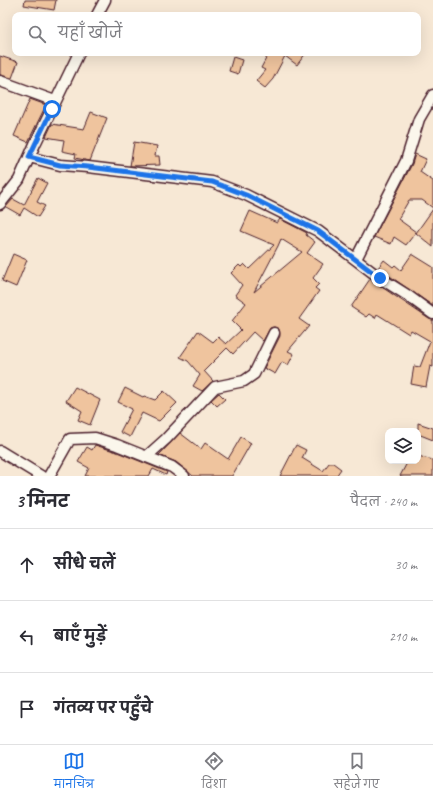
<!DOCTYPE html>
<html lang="hi">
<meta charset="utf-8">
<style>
body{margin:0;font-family:Caveat,"Playpen Sans Deva",sans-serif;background:#f2f2f3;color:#2b2b33}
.controls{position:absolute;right:12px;bottom:12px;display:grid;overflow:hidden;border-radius:8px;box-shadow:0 4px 16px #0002}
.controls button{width:36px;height:36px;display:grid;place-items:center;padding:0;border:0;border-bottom:1px solid #e1e1e2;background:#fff;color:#2b2b33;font:20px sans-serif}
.stop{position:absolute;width:12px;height:12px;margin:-9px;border:3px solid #1a73e8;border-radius:50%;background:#fff}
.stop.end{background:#1a73e8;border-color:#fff;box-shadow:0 1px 4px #0008}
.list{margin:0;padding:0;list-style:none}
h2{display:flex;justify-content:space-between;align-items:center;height:52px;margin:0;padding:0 16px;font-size:17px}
h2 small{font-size:13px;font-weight:400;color:#7c7c81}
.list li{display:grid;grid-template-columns:26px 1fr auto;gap:12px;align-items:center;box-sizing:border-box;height:72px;padding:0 16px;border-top:1px solid #e1e1e2}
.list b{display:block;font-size:15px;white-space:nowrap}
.list em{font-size:13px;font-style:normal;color:#7c7c81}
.icon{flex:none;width:22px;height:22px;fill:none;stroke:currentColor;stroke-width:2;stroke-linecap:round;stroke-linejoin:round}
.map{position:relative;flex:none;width:433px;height:476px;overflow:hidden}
.search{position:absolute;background:#fff;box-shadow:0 4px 16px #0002;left:12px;right:12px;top:12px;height:44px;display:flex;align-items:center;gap:10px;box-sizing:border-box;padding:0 14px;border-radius:8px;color:#7c7c81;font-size:15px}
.sheet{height:268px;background:#fff}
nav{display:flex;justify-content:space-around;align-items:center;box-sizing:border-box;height:56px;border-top:1px solid #e1e1e2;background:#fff;font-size:11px;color:#7c7c81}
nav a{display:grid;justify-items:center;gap:2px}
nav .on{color:#1a73e8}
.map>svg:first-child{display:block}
</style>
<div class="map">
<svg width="433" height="476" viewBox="0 0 433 476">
<rect width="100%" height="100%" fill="#f7e8d5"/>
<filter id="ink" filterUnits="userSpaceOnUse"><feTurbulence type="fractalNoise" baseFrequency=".025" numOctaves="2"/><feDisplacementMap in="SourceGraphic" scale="8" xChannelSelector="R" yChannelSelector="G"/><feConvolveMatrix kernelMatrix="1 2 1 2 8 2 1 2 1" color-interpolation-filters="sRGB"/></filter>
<g filter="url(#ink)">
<path fill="#efc49e" stroke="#4a1f2b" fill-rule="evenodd" d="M25,0H56L54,10L24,5Z
M269,53H306L297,65L285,56L273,79L265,88L256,81L265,70L261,68Z
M0,56L18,62L12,78L0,75Z
M233,57L242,60L238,74L229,71Z
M30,99L46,105L28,142L14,136Z
M91,112L107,118L90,161L75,158L76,154L62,151L64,140L46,137L52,124L84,129Z
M134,142L157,146L155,156H159L160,165L130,166Z
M415,154L426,159L420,172L433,181V208L422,200H409L398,219L416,232L406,245L394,237L391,244L374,237L412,164Z
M38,178L47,183L37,202L45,206L38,217L24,208L20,215L6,207L13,199L24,205Z
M433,209V247L416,233Z
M250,211L277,223L280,219L307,233L306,235L315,242L307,253L323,264L313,278L319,284L315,288L319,291L299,319L309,326L288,351L294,354L288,365L282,362L275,374L264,368L280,336L279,329L274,327L270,328L263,341L253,332L233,354L227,348L204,371L213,381L202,391L193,386L200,375L188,361L180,357L198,331L213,342L218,337L226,344L241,330L232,321L246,303L235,295L242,285L231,273L239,265L241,267L244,264L249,269L274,245L241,231ZM281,239L302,252L254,292L278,246Z
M13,254L27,260L16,287L2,281Z
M412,254L433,267V306L378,268L384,260L393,267L395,265L401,270Z
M370,279L429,319L433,320V367L430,366L426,387L411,384L414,366L420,367L430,341L411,330L409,334L377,314L375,318L369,314L366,317L351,307Z
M75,387L100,400L90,425L78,420L82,411L66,401Z
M125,388L143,397L144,396L155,400L164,391L177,403L159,421L142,413L130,437L120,432L132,409L118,402Z
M219,393L225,399L217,406L211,400Z
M418,423L433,428V440L418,434Z
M180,433L201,449L205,443L228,459L241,437L251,443L232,476H193L176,462L159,455Z
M95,445L117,452L167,472L166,475L153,469L149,476H85L89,468L78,462L87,447L92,450Z
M296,445L306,450L302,458L323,471L329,463H333L341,469L336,476H280Z
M418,456L433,460V476H400L408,461H418Z"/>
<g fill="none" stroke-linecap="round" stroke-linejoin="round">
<defs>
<path id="street" d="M97,15L105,0
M0,81L55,101
M29,157L60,165L88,167L212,182L246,195L318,231L380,278L407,295L433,314
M0,204L19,180L35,144L79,53
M356,259L406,161L419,119L433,95
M0,451L41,476
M146,457L166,439L215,387L244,381L254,374L274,333
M49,476L70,439L95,438L117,445L172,467L184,476"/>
</defs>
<use href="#street" stroke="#4a1f2b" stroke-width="13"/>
<use href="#street" stroke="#fbf7ec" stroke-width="10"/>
</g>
</g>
<g fill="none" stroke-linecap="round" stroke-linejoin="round" filter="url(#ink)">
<path stroke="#1a73e8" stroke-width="5" d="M52,109L29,157L60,165L88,167L212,182L246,195L318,231L380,278"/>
</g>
</svg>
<div class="controls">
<button><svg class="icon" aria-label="layers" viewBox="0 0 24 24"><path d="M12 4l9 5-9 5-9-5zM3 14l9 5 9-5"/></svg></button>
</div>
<div class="stop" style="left:52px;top:109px"></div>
<div class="stop end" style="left:380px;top:278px"></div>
<div class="search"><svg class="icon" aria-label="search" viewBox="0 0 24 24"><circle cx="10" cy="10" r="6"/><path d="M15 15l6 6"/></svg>यहाँ खोजें</div>
</div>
<section class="sheet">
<h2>3 मिनट<small>पैदल · 240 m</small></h2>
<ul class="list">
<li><svg class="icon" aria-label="ahead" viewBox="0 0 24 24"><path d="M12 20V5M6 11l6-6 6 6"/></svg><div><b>सीधे चलें</b></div><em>30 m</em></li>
<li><svg class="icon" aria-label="left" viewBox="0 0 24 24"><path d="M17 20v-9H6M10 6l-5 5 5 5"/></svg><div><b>बाएँ मुड़ें</b></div><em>210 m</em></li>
<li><svg class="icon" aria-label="arrive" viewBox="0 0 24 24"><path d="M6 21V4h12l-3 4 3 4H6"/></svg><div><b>गंतव्य पर पहुँचे</b></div></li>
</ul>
</section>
<nav>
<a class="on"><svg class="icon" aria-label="map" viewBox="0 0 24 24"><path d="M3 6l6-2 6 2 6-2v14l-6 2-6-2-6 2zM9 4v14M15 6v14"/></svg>मानचित्र</a>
<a><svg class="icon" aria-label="directions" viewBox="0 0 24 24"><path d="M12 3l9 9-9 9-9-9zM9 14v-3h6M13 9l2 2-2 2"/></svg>दिशा</a>
<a><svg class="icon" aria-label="saved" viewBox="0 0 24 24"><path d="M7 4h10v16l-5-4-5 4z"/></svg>सहेजे गए</a>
</nav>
